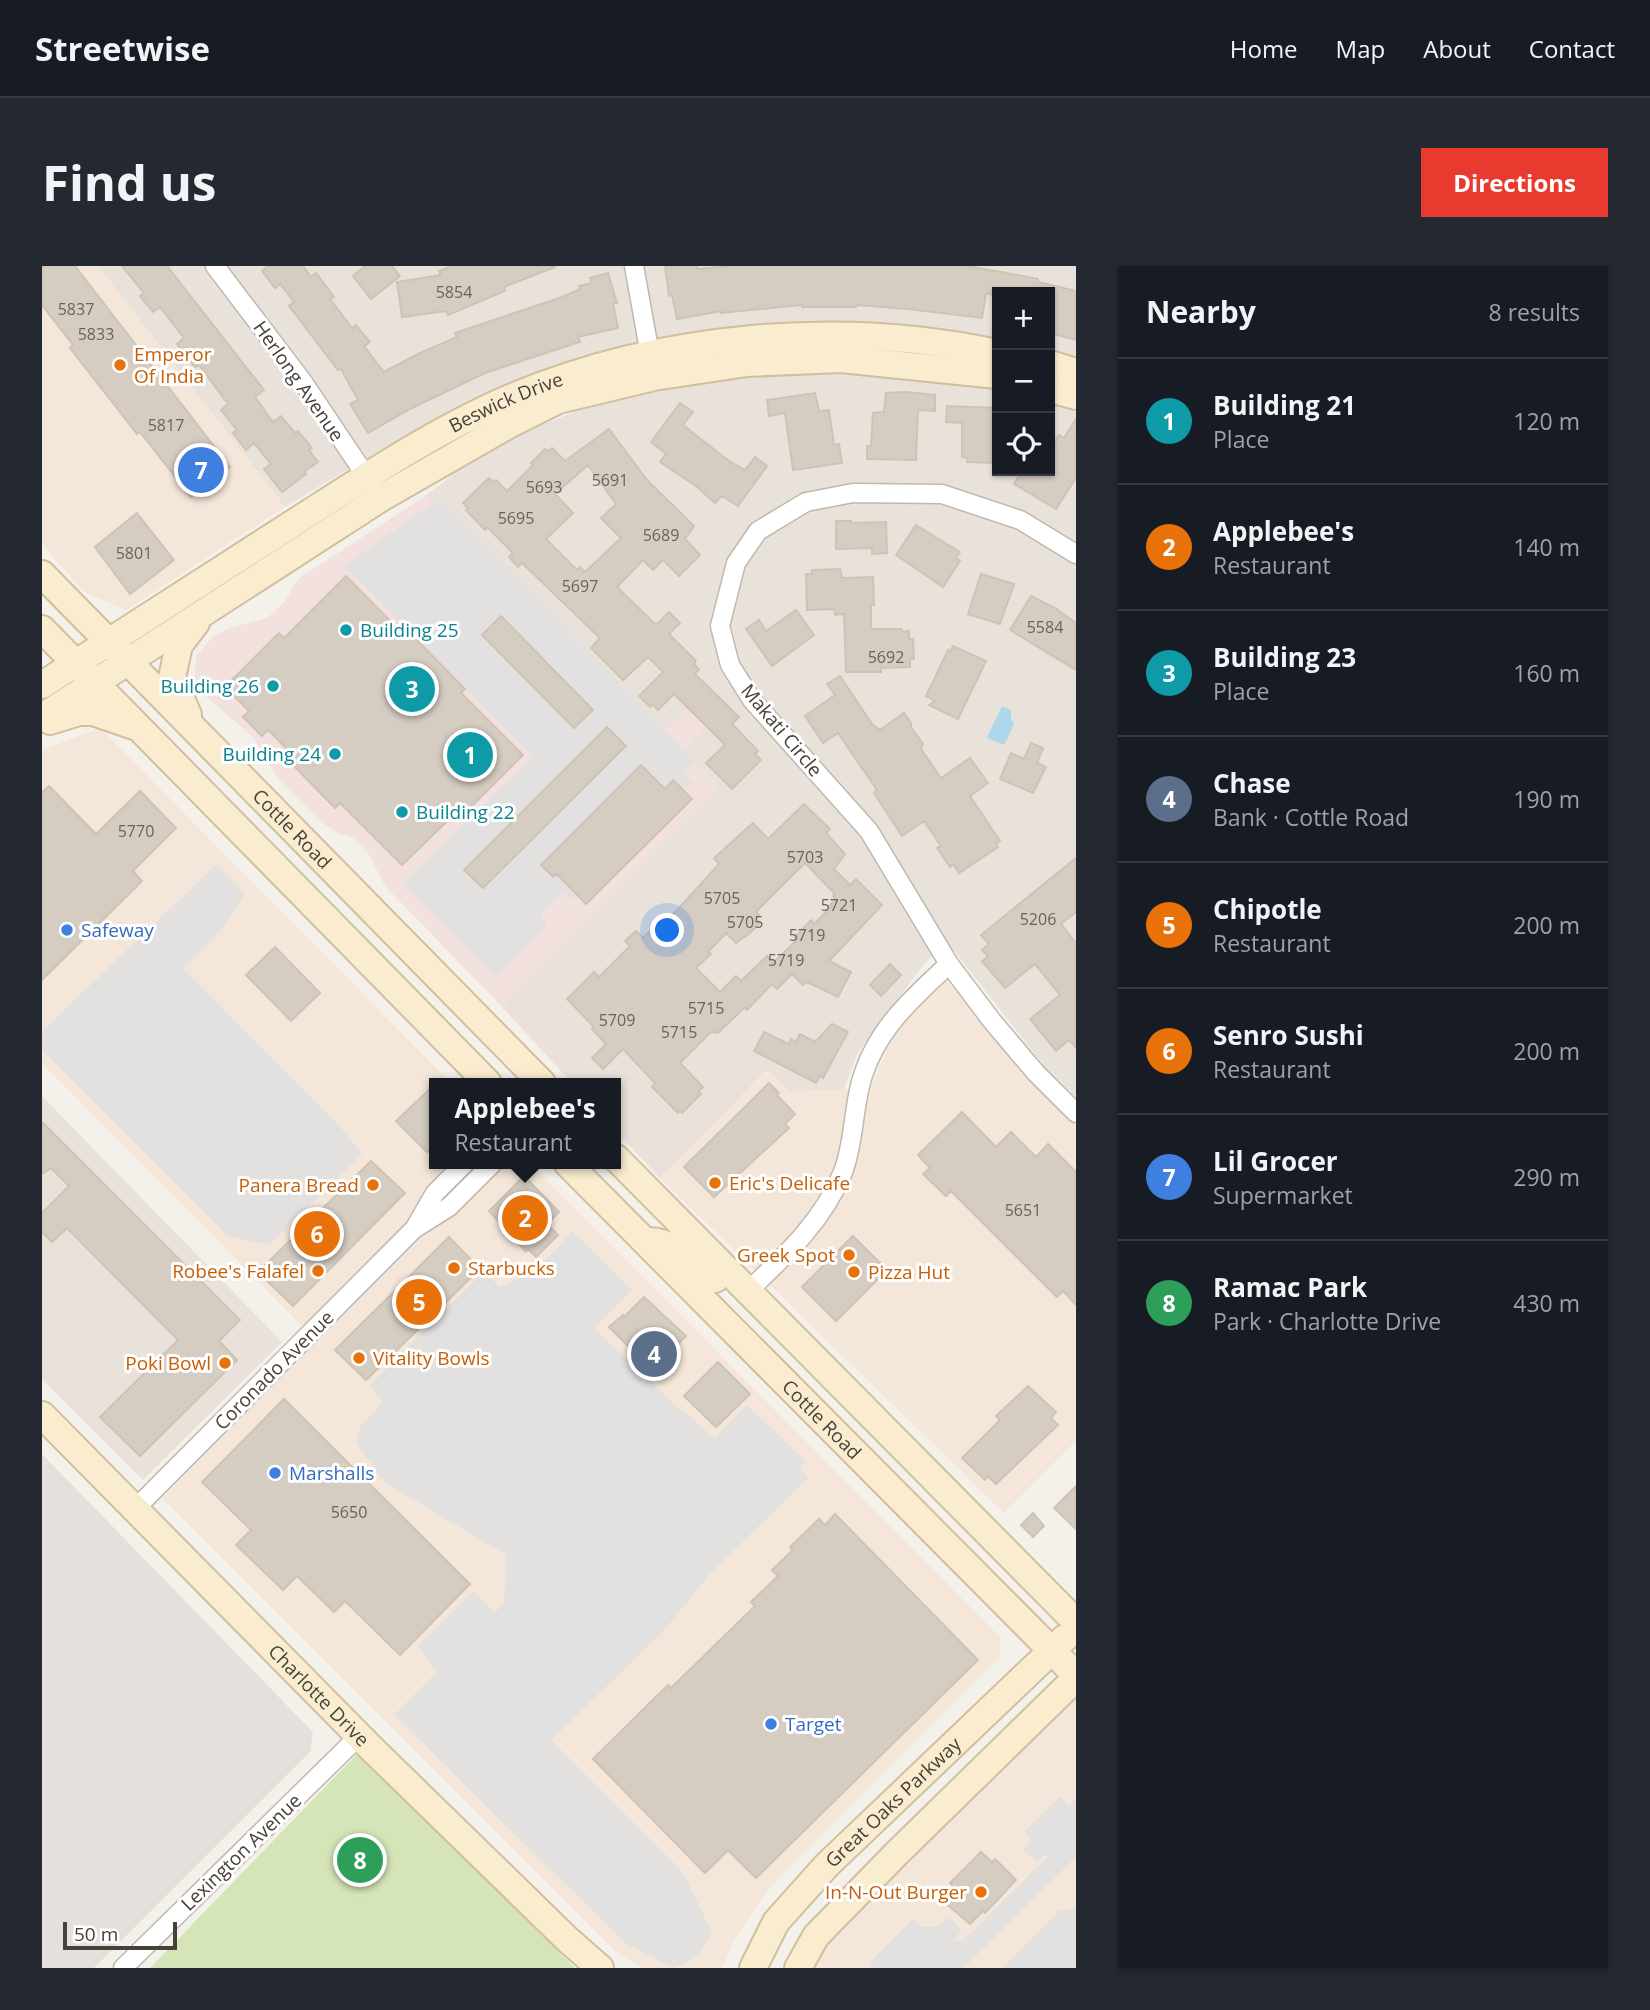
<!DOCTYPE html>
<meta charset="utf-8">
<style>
body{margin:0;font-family:"Open Sans",sans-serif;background:#242831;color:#f1f3f6}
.controls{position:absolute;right:21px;top:21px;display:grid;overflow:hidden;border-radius:0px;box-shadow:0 2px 5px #0004}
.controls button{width:63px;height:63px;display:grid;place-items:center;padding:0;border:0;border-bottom:2px solid #363941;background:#171b24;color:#f1f3f6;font:35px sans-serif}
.scale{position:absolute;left:21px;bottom:18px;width:114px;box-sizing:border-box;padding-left:7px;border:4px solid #48413a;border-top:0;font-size:19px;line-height:24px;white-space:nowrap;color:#48413a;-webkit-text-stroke:5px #fff;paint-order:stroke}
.you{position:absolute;left:626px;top:665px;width:24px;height:24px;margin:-18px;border:5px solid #fff;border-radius:50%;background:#1a73e8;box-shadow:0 0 0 10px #1a73e833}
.badge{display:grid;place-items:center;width:46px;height:46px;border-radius:50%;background:#e83a2e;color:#fff;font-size:23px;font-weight:700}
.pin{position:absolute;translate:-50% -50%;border:4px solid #fff;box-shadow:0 2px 7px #0006}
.popup{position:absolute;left:387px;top:812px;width:192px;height:91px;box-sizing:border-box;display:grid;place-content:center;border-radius:0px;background:#171b24;filter:drop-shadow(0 2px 5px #0005);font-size:23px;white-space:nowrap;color:#9ea1a6}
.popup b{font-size:26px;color:#f1f3f6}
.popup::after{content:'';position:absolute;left:50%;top:100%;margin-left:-14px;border:14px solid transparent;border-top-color:#171b24}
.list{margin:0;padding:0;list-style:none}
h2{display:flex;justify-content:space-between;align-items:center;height:91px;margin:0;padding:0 28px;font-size:30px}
h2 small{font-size:23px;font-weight:400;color:#9ea1a6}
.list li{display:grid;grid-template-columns:46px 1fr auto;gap:21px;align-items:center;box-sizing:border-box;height:126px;padding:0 28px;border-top:2px solid #363941}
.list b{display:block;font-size:26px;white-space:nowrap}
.list p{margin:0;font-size:23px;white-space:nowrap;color:#9ea1a6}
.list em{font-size:23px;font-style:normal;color:#9ea1a6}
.icon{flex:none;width:38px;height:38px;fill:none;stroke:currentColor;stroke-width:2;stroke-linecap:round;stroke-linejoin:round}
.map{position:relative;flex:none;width:1034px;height:1702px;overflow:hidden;border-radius:0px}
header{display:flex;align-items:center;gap:42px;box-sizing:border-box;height:98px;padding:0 35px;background:#171b24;border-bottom:2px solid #363941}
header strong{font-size:33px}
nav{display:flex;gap:38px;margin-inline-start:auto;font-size:24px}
.intro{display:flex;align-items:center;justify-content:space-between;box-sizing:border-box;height:168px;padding:0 42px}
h1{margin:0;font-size:49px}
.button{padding:18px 32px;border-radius:0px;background:#e83a2e;color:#fff;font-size:24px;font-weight:700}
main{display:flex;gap:42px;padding:0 42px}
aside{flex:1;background:#171b24;border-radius:0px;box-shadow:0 2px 5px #0004}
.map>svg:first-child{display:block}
</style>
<header>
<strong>Streetwise</strong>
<nav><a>Home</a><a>Map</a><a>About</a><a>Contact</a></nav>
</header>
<div class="intro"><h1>Find us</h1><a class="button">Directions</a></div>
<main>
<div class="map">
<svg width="1034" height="1702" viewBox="0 0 1034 1702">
<rect width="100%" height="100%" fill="#f4f1eb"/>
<path fill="#e8e2da" d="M56,0H1034V96L1008,90V26H955V78L463,122L360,171L243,241Z
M814,106L928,117L955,123V205H1008V135L1034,143V831L1003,801L906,677L882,698L815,788L802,824L747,826L725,804L618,912L574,865V817H530L460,741L677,521L383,230L422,200L475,169L542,142L614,120L693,111Z
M0,830L240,1076L101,1214L0,1113Z"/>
<path fill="#f4e6d9" d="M0,0H56L243,241L84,344L42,326L0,278Z
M58,462L409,817H392V898H489L958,1371V1391L728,1621L690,1677L680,1702H599L574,1686L120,1232L274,1074L0,797V484Z
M904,714L1034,859V1175L962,1247L618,912L726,804L747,826L829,822L846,781L875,738Z
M1031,1431L1034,1435V1702H765L766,1697Z"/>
<path fill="#e4e0dc" d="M0,1188L271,1466L268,1486L52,1702H0Z"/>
<path fill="#f3e1e0" d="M383,230L621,465L645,442L664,461L641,485L677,521L460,741L343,620L326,587L311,572L296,567L280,557L236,513L211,471L162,429L152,413L154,390L170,371L190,361L225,352L243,335L256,313Z"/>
<path fill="#d5e5b8" d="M316,1487L533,1702H108Z"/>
<path fill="#e3e1df" d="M398,232L653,496L643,507L651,516L531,635L523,627H520L500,647V651L506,658L454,710L361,618L491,490L302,300Z
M174,599L203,628L180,663L141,702L296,858L320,888L227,979L186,970L0,784V765Z
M530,965L590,1024L552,1062L632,1138L673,1172L705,1139L764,1195L758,1201L766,1212L668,1308L620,1367L509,1474L640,1605L670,1666L656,1690L645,1697L631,1702L583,1677L352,1449L395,1406L376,1379L431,1326L453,1346L462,1337L464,1289L342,1216L314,1177L319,1159L341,1136L327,1120L442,1005L458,1021L494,1004Z
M1018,1531L1027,1539L1034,1533V1591L921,1702H832L827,1697L871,1653L880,1661L898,1660L907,1651L920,1664L912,1674L919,1676L1006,1591L1003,1589L995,1597L981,1584L990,1575L982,1566Z
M1034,1642V1702H961L1017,1645Z"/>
<path fill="#aed7eb" d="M960,440L969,444V453L972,458L962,479L945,472Z"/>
<path fill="#d5ccc2" stroke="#cfc3b5" stroke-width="2" fill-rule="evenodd" d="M0,0H33L188,201L149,231L98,166L95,168L28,82L31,79L0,39Z
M80,0H125L222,124L213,131L231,156L239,150L253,167L256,165L270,182L267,184L276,196L263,205L264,208L240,226L222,203L229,198L212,177L204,184L191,167L195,164L179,144L186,138L157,99L153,101L135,78L142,72L118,41L111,46L98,30L102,27Z
M226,0H261L269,11L274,7L292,31L288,33L310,62L314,59L328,76L322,80L342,106L376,88L415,71L413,67L520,31L538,23L537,20L550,17L548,12L566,7L575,37H571L576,62L536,71L538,76L443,107L370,142L326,167L308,138L316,134L299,103L296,104L247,40L252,36L238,18L233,22L220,5Z
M323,0H350L358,10L329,33L311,10Z
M410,0H513V1L462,21L463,25L406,49L404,45L360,51L355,16L399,9L397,5Z
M623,0H655V3L690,0H924L959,6L996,13V16L1034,25V74L1008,67V26H955V30L944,27L940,52L866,43L815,39L814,41H760V39L679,47V45L635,53L630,29L627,30Z
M864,126L893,129V145L876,144L874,194L825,193V180H829L831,147L842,146L844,127Z
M773,127L777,145L787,144L792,179L797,178L800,197L751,204L743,147L727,150L725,134Z
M638,137L651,146L641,159L687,195L703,204L713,191L725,200L696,240L680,230L673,237L654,220L618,196L624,188L609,176Z
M905,140L954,142L955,197L925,196L926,192L920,191V157L904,156Z
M1034,153V212L1014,243L972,218L980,205H1008V174L1012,177L1017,169L1022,172Z
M567,163L605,214L652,260L643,273L658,289L637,310L621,294L611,304L601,294L575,321L614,359L627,346L638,357L627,368L654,395L652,398L657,403L653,408L697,451L690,458L716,485L713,488L719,494L690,523L664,497L683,479L632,428L616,444L610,438L608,441L597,430L621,406L606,391L581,414L549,382L558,372L480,297L476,301L467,291L471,287L445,261L443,264L424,244L426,242L421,237L447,212L451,216L454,214L465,225L491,199L489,197L503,183L507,185L510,182L523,195ZM546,199L574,238L559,252L579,272L543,306L538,301L535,304L504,273L531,247L513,228Z
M95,247L132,294L88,328L53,281Z
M794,255H809V257L844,256L845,287L830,288V282L794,283Z
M874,259L918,286L914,292L918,295L901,321L854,289Z
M798,303L800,312L831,311L832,339H829V363H860V366L867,365V373H871L872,393H868V401L839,402V406H804L802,348L793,349L792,343L765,344L764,308H770V304Z
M939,308L972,318L958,358L926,348Z
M304,310L366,373L370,369L423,423L419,427L481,489L427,543L423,538L360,599L298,537L293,542L240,488L245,483L226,464L220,470L201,451L207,445L183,421L237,367L242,372Z
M989,330L1013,342L1034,357V404L968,364Z
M754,344L772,369L730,400L704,363L717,354L724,365Z
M459,350L551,444L532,462L440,369Z
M911,380L944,395L916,453L887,439L893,435L884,430L906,384L908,386Z
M798,410L830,458L838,464L862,447L869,457V461L881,478L879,483L899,512L928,492L946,517L928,530L958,575L954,578L956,581L917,607L911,598L908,601L895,582L899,580L882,555L860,570L832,527L835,524L796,467L781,477L763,450L793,429L785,418Z
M565,461L584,480L441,622L422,604Z
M989,477L1001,482L995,497L1004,501L991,527L958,513L969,487L982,493Z
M599,499L623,523L631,514L650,533L544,638L515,608L511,611L499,599Z
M7,520L54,568L98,525L134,562L91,605L100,615L0,714V527Z
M762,538L788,563L784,567L803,588L792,603L808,619L814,613L840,639L787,695L809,706L796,731L765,716L761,719L750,708L735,723L730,718L705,744L703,741L676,767L669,766L638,797L661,821L656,826L659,828L640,847L638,844L636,847L610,821L613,817L581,783L561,803L550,792L564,778L550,763L552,761L525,733L552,706L557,711L588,680L583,675L594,665L601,672L624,649L627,652L638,641L677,598L672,592L711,557L726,573ZM763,597L793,628L791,630L794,633L788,639L790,640L772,658L769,654L753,671L756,673L731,697L725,690L699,715L694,710L678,726L654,702L669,688L666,686L684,667L694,677L708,667L718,657L714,653L717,649L714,646Z
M1034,592V646L1019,658L1034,677V782L1027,774L1014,785L988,753L1018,729L993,698L963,722L940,695L946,690L940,684L947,678L939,669Z
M233,681L278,727L249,755L204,709Z
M848,698L859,709L839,730L828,719Z
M790,758L806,766L781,812L778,810L774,817L712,785L722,766L747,778L749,773L754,776L758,768L773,776Z
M727,817L737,827L735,829L753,848L743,858L747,862L672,931L642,901Z
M392,819V879L385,886L354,855Z
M920,846L954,881L969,866L994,891L1006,878L1034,906V1039L1021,1025L1015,1031L909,925L904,930L881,908L888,902L876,889Z
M0,856L198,1054L177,1075L195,1094L98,1190L58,1151L136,1074L25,962L10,976L0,966V947L27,920L9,902L0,908Z
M329,895L363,927L251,1040L216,1006Z
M482,910L517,946L505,958L516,969L494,991L486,983L484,986L447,945Z
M811,970L845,1004L794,1055L760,1021Z
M407,971L438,1003L324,1114L293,1084Z
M602,1031L644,1070L610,1104L567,1061L581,1049L582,1051Z
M676,1096L708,1128L674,1161L642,1130Z
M986,1120L1014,1146L1009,1152L1016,1159L954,1218L946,1210L943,1214L920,1192L958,1154L954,1150Z
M242,1133L428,1318L358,1389L303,1335L292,1346L255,1310L241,1324L194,1279L209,1264L160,1216Z
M1034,1220V1263L1012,1242Z
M991,1247L1002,1260L991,1271L979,1259Z
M793,1248L936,1394L714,1612L686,1584L663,1607L551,1493L626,1419L629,1422L713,1340L709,1336L736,1310L730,1304L751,1284L748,1281L777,1253L783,1259Z
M939,1586L950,1596L953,1593L974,1614L943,1647L941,1645L928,1658L902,1636L915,1624L908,1617Z"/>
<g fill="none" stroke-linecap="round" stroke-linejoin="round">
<defs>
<path id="street" d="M173,0L261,116L330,219
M592,0L610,100
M1034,288L978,254L900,228L811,227L764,236L716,265L694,297L678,360L688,399L710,434L827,565L907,698L950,755L994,807L1034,847
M374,960L393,927L422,898
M705,1026C743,990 781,955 801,906C812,877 811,845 819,816C833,765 869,733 907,698
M92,1244L372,963L407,941L450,898
M81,1702L317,1470"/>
<g id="secondary">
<path d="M1008,98L1034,106"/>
<path d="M1008,123L1034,130"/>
<path id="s1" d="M0,308L500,817"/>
<path d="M0,363L446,817"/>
<path id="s2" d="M0,419C84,365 169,310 253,256C322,212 392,165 468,132C616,69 798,53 955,87"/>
<path d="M146,449L130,412L137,379L154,357"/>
<path d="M0,451L339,232L468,158L516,134L612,111L705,97L799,93L955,109"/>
<path d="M8,455L37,446H51L92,460"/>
<path d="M574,892L1034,1356"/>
<path id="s3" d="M526,898L1034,1409"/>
<path d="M605,975C633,975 653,995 673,1013"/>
<path id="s4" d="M0,1149L329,1482L525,1673L558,1702"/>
<path id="s5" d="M711,1702L734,1656L785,1599L1023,1372"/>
<path d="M756,1702L774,1670L855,1587L1034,1412"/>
</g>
</defs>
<use href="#street" stroke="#bfb8ae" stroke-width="21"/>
<use href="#secondary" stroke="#d0bf9f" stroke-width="30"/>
<use href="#street" stroke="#fff" stroke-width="18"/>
<use href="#secondary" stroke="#faeccf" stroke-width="26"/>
</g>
<g fill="#e8710a" stroke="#fff" stroke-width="2.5">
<circle cx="78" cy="99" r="7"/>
<circle cx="673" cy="917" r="7"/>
<circle cx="331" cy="919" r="7"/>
<circle cx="807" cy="989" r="7"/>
<circle cx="412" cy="1002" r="7"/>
<circle cx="276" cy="1005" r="7"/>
<circle cx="812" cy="1006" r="7"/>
<circle cx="317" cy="1092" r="7"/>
<circle cx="183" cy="1097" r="7"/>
<circle cx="939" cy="1626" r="7"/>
</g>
<g fill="#0f9aa8" stroke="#fff" stroke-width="2.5">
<circle cx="304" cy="364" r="7"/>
<circle cx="231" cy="420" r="7"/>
<circle cx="293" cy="488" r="7"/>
<circle cx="360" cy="546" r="7"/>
</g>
<g fill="#3f7fe0" stroke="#fff" stroke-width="2.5">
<circle cx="25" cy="664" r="7"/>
<circle cx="233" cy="1207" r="7"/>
<circle cx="729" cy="1458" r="7"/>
</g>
<g text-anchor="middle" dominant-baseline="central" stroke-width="6" stroke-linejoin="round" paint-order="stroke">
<g font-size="16" fill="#6b645c">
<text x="412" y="26">5854</text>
<text x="34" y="43">5837</text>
<text x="54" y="68">5833</text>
<text x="124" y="159">5817</text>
<text x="568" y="214">5691</text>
<text x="502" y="221">5693</text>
<text x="474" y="252">5695</text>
<text x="619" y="269">5689</text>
<text x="92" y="287">5801</text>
<text x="538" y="320">5697</text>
<text x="1003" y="361">5584</text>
<text x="844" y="391">5692</text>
<text x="94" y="565">5770</text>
<text x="763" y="591">5703</text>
<text x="680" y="632">5705</text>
<text x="797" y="639">5721</text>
<text x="996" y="653">5206</text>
<text x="703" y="656">5705</text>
<text x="765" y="669">5719</text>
<text x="744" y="694">5719</text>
<text x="664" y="742">5715</text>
<text x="575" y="754">5709</text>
<text x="637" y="766">5715</text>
<text x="981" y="944">5651</text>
<text x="307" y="1246">5650</text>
</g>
<g font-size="19" fill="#c56008" stroke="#fff" text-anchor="start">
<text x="92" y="88">Emperor<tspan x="92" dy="22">Of India</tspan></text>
<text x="687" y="917">Eric's Delicafe</text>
<text x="317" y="919" text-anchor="end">Panera Bread</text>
<text x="793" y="989" text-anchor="end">Greek Spot</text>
<text x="426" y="1002">Starbucks</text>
<text x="262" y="1005" text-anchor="end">Robee's Falafel</text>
<text x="826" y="1006">Pizza Hut</text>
<text x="331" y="1092">Vitality Bowls</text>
<text x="169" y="1097" text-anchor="end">Poki Bowl</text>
<text x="925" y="1626" text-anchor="end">In-N-Out Burger</text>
</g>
<g font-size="19" fill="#48413a" stroke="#fff">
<text transform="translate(257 115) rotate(55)">Herlong Avenue</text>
<text stroke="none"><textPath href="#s2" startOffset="544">Beswick Drive</textPath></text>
<text transform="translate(740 464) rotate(50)">Makati Circle</text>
<text stroke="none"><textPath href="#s1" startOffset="357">Cottle Road</textPath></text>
<text transform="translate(232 1104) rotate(-45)">Coronado Avenue</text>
<text stroke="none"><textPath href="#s3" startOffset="360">Cottle Road</textPath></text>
<text stroke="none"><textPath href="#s4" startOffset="394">Charlotte Drive</textPath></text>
<text stroke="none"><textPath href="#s5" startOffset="219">Great Oaks Parkway</textPath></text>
<text transform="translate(199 1586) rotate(-44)">Lexington Avenue</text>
</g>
<g font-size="19" fill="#0d838f" stroke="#fff" text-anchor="start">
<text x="318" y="364">Building 25</text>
<text x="217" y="420" text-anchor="end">Building 26</text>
<text x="279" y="488" text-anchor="end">Building 24</text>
<text x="374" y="546">Building 22</text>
</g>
<g font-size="19" fill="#366cbe" stroke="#fff" text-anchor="start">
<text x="39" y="664">Safeway</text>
<text x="247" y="1207">Marshalls</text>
<text x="743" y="1458">Target</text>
</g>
</g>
</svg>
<div class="controls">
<button>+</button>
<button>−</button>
<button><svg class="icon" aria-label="locate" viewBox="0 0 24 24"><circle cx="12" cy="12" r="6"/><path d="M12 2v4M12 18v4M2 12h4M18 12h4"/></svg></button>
</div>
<div class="scale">50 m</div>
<div class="you"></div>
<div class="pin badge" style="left:428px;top:489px;background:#0f9aa8">1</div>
<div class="pin badge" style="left:483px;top:952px;background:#e8710a">2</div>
<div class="popup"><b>Applebee's</b>Restaurant</div>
<div class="pin badge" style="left:370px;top:423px;background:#0f9aa8">3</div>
<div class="pin badge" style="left:612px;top:1088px;background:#5c6f8a">4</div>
<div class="pin badge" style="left:377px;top:1036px;background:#e8710a">5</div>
<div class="pin badge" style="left:275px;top:968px;background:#e8710a">6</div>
<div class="pin badge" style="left:159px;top:204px;background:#3f7fe0">7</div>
<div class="pin badge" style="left:318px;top:1594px;background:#2e9e5b">8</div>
</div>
<aside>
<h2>Nearby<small>8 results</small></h2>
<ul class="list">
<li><span class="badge" style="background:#0f9aa8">1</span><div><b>Building 21</b><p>Place</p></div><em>120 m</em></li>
<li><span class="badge" style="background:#e8710a">2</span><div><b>Applebee's</b><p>Restaurant</p></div><em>140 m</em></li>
<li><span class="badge" style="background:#0f9aa8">3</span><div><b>Building 23</b><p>Place</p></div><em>160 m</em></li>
<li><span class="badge" style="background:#5c6f8a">4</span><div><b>Chase</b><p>Bank · Cottle Road</p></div><em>190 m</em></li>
<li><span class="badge" style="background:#e8710a">5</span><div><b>Chipotle</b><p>Restaurant</p></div><em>200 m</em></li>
<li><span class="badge" style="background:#e8710a">6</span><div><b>Senro Sushi</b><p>Restaurant</p></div><em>200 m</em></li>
<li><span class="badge" style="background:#3f7fe0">7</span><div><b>Lil Grocer</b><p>Supermarket</p></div><em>290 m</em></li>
<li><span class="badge" style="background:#2e9e5b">8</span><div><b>Ramac Park</b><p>Park · Charlotte Drive</p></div><em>430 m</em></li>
</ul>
</aside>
</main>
